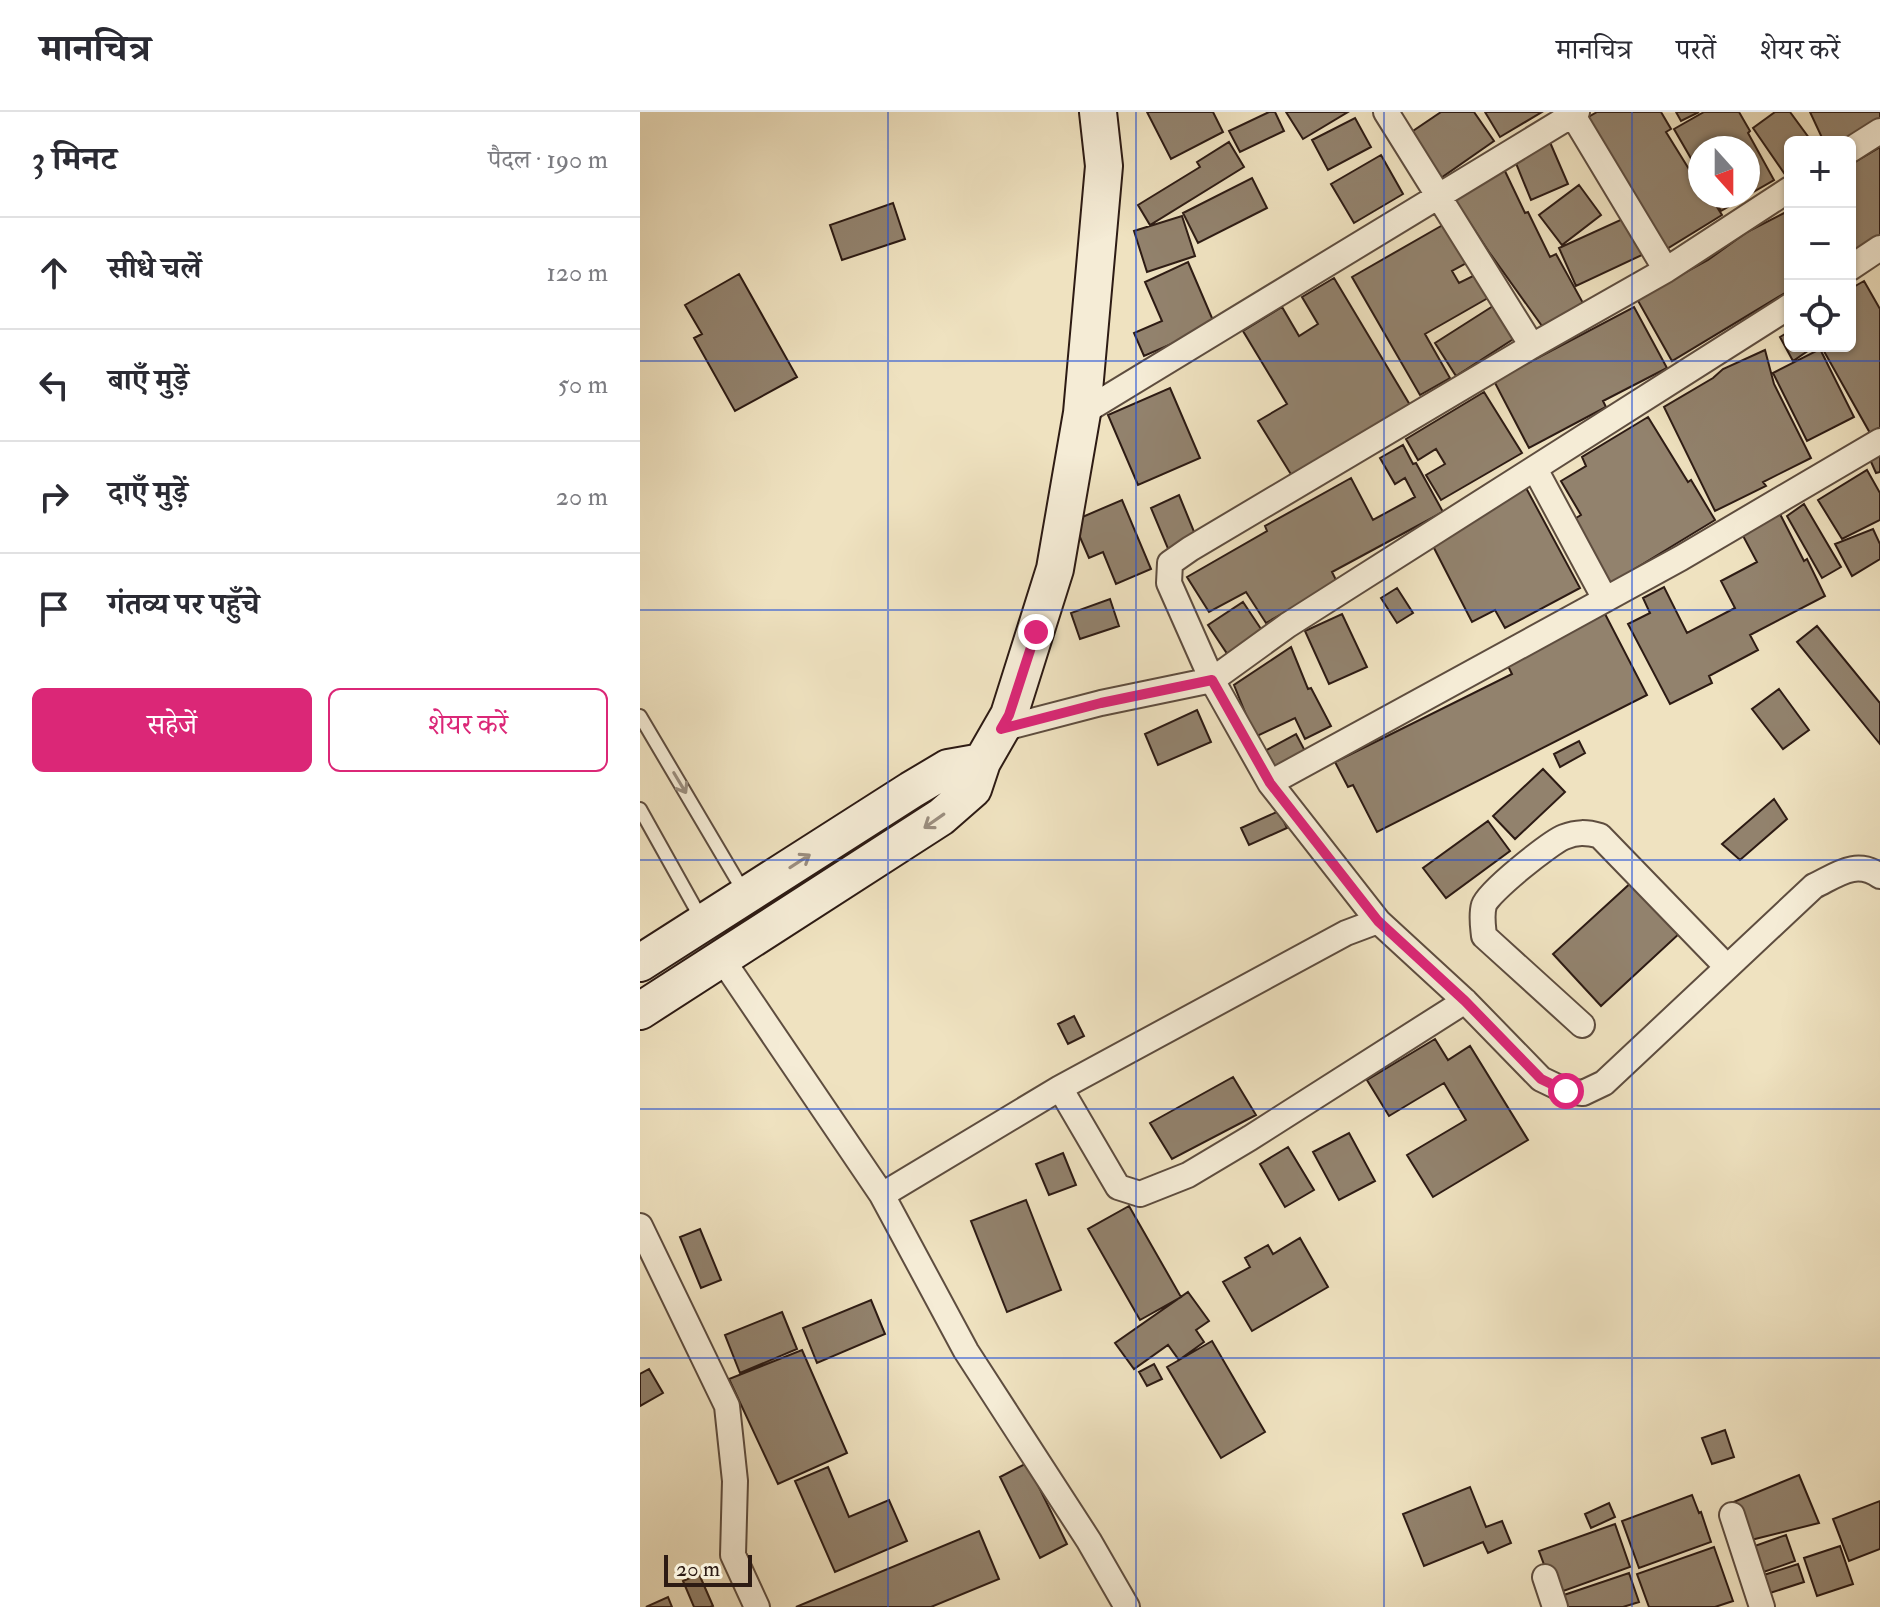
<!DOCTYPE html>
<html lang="hi">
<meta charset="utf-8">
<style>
body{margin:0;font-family:"IM FELL Double Pica","Noto Serif Devanagari",serif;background:#f2f2f3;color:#2b2b33}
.controls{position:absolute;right:24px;top:24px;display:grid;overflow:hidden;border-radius:12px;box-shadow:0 2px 6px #0004}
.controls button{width:72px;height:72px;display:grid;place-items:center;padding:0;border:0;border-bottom:2px solid #e1e1e2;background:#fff;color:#2b2b33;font:40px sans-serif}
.compass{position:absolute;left:1048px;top:24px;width:72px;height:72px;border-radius:50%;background:#fff;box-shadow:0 2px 6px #0004;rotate:159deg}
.scale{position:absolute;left:24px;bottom:20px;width:88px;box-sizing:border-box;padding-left:8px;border:4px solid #2d1b14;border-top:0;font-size:22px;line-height:28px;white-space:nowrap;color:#2d1b14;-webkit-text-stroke:6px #f5ecd6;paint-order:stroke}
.stop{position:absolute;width:24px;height:24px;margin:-18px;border:6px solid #db2777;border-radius:50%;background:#fff}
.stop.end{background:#db2777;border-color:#fff;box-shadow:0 2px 8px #0008}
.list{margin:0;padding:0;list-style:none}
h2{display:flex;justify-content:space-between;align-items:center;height:104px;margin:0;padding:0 32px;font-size:34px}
h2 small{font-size:26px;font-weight:400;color:#7c7c81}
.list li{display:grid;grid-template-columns:52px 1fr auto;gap:24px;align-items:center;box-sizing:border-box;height:112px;padding:0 32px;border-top:2px solid #e1e1e2}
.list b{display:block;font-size:30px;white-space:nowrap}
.list em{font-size:26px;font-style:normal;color:#7c7c81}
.actions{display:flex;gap:16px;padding:24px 32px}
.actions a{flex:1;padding:18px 0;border:2px solid #db2777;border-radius:12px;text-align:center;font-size:28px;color:#db2777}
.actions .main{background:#db2777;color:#fff}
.icon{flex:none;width:44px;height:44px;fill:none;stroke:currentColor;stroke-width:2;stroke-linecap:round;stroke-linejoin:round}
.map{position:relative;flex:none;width:1240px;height:1495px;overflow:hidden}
header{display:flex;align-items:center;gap:48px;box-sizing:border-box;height:112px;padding:0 40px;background:#fff;border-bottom:2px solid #e1e1e2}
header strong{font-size:38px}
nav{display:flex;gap:44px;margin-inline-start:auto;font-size:28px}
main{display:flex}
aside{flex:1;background:#fff}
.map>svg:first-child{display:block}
</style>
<header>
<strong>मानचित्र</strong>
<nav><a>मानचित्र</a><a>परतें</a><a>शेयर करें</a></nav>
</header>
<main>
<aside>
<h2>3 मिनट<small>पैदल · 190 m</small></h2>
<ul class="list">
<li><svg class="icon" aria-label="ahead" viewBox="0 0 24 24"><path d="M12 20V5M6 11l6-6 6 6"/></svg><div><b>सीधे चलें</b></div><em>120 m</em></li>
<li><svg class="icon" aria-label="left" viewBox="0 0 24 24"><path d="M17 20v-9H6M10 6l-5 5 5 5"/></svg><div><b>बाएँ मुड़ें</b></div><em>50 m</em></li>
<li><svg class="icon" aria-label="right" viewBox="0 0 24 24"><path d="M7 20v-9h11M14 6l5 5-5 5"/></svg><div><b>दाएँ मुड़ें</b></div><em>20 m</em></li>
<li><svg class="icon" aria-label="arrive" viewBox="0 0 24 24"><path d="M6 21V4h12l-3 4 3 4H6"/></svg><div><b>गंतव्य पर पहुँचे</b></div></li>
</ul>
<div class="actions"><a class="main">सहेजें</a><a>शेयर करें</a></div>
</aside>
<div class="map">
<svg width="1240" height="1495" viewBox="0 0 1240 1495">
<rect width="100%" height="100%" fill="#efe2c0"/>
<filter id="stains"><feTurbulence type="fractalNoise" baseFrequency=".0025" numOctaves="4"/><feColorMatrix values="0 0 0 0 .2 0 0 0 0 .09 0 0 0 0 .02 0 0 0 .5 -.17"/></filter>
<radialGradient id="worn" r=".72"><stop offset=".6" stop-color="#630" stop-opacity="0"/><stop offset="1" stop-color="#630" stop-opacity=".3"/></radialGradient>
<path fill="#92826d" stroke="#2d1b14" stroke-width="2" d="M507,0H573L583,20L531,47Z
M629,0H635L644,19L600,40L589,19Z
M646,0H708L663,27Z
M801,0H834L854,29L798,68L767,23Z
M845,0H902L860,25Z
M957,0H1021L1031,17L1026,20L1052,62L1056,60L1060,67V84H1070L1082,103L1025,138L945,7Z
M1036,0H1059L1041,9Z
M1064,0H1099L1110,19L1108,21L1134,68L1108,83V36H1060V62L1034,17Z
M1135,0H1150L1172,30H1150V57L1144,61L1113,16Z
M1170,0H1240V9L1202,30H1184Z
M715,6L731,35L688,58L672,28Z
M909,28L928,72L891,88L873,44Z
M589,30L604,55L510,113L498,93L560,55L557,50Z
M1240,35V124L1210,142V53Z
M741,43L763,82L714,111L691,72Z
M863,55L885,101L888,100L910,145L916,142L943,191L902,214L849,140L813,85Z
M612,66L627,96L558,131L543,101Z
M939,73L961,103L922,133L899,103Z
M1072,84H1107L1081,99Z
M253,91L265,127L202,148L190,113Z
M1150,98V178L1032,249L997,187L1068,148L1107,120Z
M542,104L555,144L507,160L494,119Z
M987,105L1004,142L936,174L919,136Z
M808,110L830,149L812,159L819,171L835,163L848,186L785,222L810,266L780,283L712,165Z
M548,150L575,213L504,244L494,221L522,209L505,170Z
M99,162L157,265L95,299L54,226L62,222L45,193Z
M694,166L770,293L652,364L618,309L647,292L603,219L642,195L659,224L678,212L662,185Z
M1224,169L1240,197V315L1230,321L1181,234H1210V177Z
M853,194L875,226L816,264L795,231Z
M994,195L1027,256L963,289L966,295L889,336L854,269Z
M1150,219V234H1175L1153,249L1140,225Z
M1180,237L1214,305L1167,329L1133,261Z
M1125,238L1134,272L1171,346L1123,370L1126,374L1075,399L1024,295L1073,266L1083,257Z
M530,276L560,346L498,373L468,303Z
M844,280L882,341L801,388L786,363L805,352L796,337L778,348L766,327Z
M1008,305L1048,370L1051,368L1075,408L970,472L931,409L941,403L921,369L946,354L942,345Z
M763,333L773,352L776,351L803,400L692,460L697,470L626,511L606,480L569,500L547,465L627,419L625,414L711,366L733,408L775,385L765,366L755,372L740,346Z
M1240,339V360L1236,361L1228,343Z
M1227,358L1240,381V408L1202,427L1178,388Z
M885,374L940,476L865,516L855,498L832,510L793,434Z
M539,383L557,427L529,439L511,396Z
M482,388L511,457L476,472L463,440L449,446L433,409Z
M1164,392L1201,455L1182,466L1147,404Z
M1140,402L1164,449L1167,447L1185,484L1110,523L1118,538L1069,564L1072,571L1030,592L988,512L1010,501L1003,486L1024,475L1047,521L1095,496L1081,469L1117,450L1102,422Z
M1233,417L1240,432V447L1212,464L1195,432Z
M757,476L773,501L757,511L741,486Z
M470,487L479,514L440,527L431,501Z
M603,490L625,523L590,546L568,513Z
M964,500L1007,583L737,720L713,673L708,675L695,650L872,562L866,550Z
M702,502L727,555L689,572L665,519Z
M1177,514L1240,591V632L1157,530Z
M651,535L668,577L671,576L691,614L665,627L655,606L615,625L594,573Z
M1139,577L1169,618L1143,637L1112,597Z
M557,598L571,630L518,653L505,622Z
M656,622L665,639L630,658L621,641Z
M939,629L945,641L920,655L914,642Z
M903,657L925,680L875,727L853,704Z
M1134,687L1147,707L1100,748L1082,732Z
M639,699L647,716L609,733L601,716Z
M848,709L870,739L806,786L783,756Z
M994,768L1041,820L961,894L913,842Z
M434,904L444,924L428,932L418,912Z
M795,927L808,948L830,934L888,1028L793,1085L767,1043L826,1008L804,971L749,1004L727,968Z
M593,965L616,1003L532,1047L510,1011Z
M709,1021L735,1069L699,1088L673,1040Z
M648,1035L674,1078L645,1095L620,1052Z
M423,1041L436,1073L409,1083L396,1052Z
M386,1088L421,1178L367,1200L331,1109Z
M489,1094L541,1185L500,1208L448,1117Z
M60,1117L81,1168L61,1176L40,1125Z
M660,1126L688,1175L612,1219L583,1170L610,1155L605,1146L628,1133L633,1142Z
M548,1180L569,1209L556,1218L564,1230L539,1248L528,1233L494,1257L475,1231Z
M231,1188L245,1222L177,1251L163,1216Z
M142,1200L157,1237L100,1261L85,1223Z
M572,1229L625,1320L581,1346L527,1255Z
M162,1238L207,1341L138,1372L89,1267Z
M514,1252L522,1267L507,1274L499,1260Z
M9,1257L23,1281L0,1294V1262Z
M1085,1318L1094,1345L1072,1352L1062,1326Z
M387,1351L427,1432L400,1446L360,1365Z
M188,1355L209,1405L249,1388L267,1429L195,1460L155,1369Z
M1159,1363L1179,1411L1107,1429L1091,1391Z
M830,1375L846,1415L862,1409L871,1431L848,1441L843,1430L784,1454L763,1402Z
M1052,1383L1059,1401L1061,1400L1071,1430L999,1456L982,1409Z
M1240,1389V1437L1209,1449L1193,1407Z
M969,1391L975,1405L951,1416L945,1402Z
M975,1412L990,1455L915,1482L899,1439Z
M339,1419L359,1467L291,1495H156Z
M1146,1423L1155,1449L1115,1463L1106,1437Z
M1200,1434L1213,1472L1177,1484L1164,1446Z
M1074,1435L1093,1489L1075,1495H1009L997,1462Z
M1158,1452L1164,1470L1130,1481L1124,1463Z
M989,1461L999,1490L983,1495H918L915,1486Z
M59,1462L73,1494L70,1495H54L43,1469Z
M28,1485L32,1495H6Z"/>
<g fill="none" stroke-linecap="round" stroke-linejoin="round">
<defs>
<path id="lane" d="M0,604L104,780
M0,697L62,808"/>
<path id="street" d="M746,0L892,234
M931,0L1026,158
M1210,38L1240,19
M1210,156L1240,136
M442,301L937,0
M895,357L965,487
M361,617L461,591L572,568L648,513L1150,194
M630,671L1041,446L1240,329
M738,809L630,671L572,568L529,471L530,451L550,437L892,234L1026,158L1150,77
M82,847L242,1083L326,1239L449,1429L487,1495
M942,913L844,824C843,814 841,803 844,793C848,780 911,730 924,725C937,720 946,720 960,724L1087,855
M420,976L478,1075L500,1082L548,1063L610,1026L825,889
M242,1083L420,976L706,821L738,809L825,889L901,967L926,979L943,981L964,971L1174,774C1197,763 1216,747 1240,764
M0,1114L87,1294L95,1369L93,1443L117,1495
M1092,1403L1122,1495
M905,1465L915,1495"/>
<path id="secondary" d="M0,851L271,678L308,656L342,650
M0,899L301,705L333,677L342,650L369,603L415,457L442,301L464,54L458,0"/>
</defs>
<use href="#lane" stroke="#5e4d3f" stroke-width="16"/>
<use href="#street" stroke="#5e4d3f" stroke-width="28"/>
<use href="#secondary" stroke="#2d1b14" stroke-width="40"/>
<use href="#lane" stroke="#f5ecd6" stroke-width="12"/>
<use href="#street" stroke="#f5ecd6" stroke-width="24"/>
<use href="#secondary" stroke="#f5ecd6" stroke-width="36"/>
</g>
<defs><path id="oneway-shaft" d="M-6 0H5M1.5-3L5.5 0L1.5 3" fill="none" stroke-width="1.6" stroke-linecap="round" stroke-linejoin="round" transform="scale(2)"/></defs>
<g stroke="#9b8e7f">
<use href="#oneway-shaft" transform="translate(40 671) rotate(59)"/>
<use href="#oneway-shaft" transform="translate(294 709) rotate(145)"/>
<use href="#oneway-shaft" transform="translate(160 749) rotate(-33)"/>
</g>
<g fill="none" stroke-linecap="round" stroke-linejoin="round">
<path stroke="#db2777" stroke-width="10" d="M396,520L369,603L361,617L461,591L572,568L630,671L738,809L825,889L901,967L926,979"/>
</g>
<path fill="none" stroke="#1d4ed8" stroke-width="2" stroke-opacity="0.55" d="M248,0V1495M496,0V1495M744,0V1495M992,0V1495M0,249H1240M0,498H1240M0,748H1240M0,997H1240M0,1246H1240"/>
<rect width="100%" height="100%" filter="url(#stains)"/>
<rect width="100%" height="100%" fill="url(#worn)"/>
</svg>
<div class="controls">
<button>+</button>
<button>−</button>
<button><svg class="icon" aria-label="locate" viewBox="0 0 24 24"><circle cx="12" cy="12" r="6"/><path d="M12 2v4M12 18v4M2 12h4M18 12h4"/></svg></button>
</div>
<svg class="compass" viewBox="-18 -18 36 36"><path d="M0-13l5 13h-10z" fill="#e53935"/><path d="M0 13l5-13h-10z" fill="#7c7c81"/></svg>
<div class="scale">20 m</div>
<div class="stop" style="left:926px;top:979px"></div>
<div class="stop end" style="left:396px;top:520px"></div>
</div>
</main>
